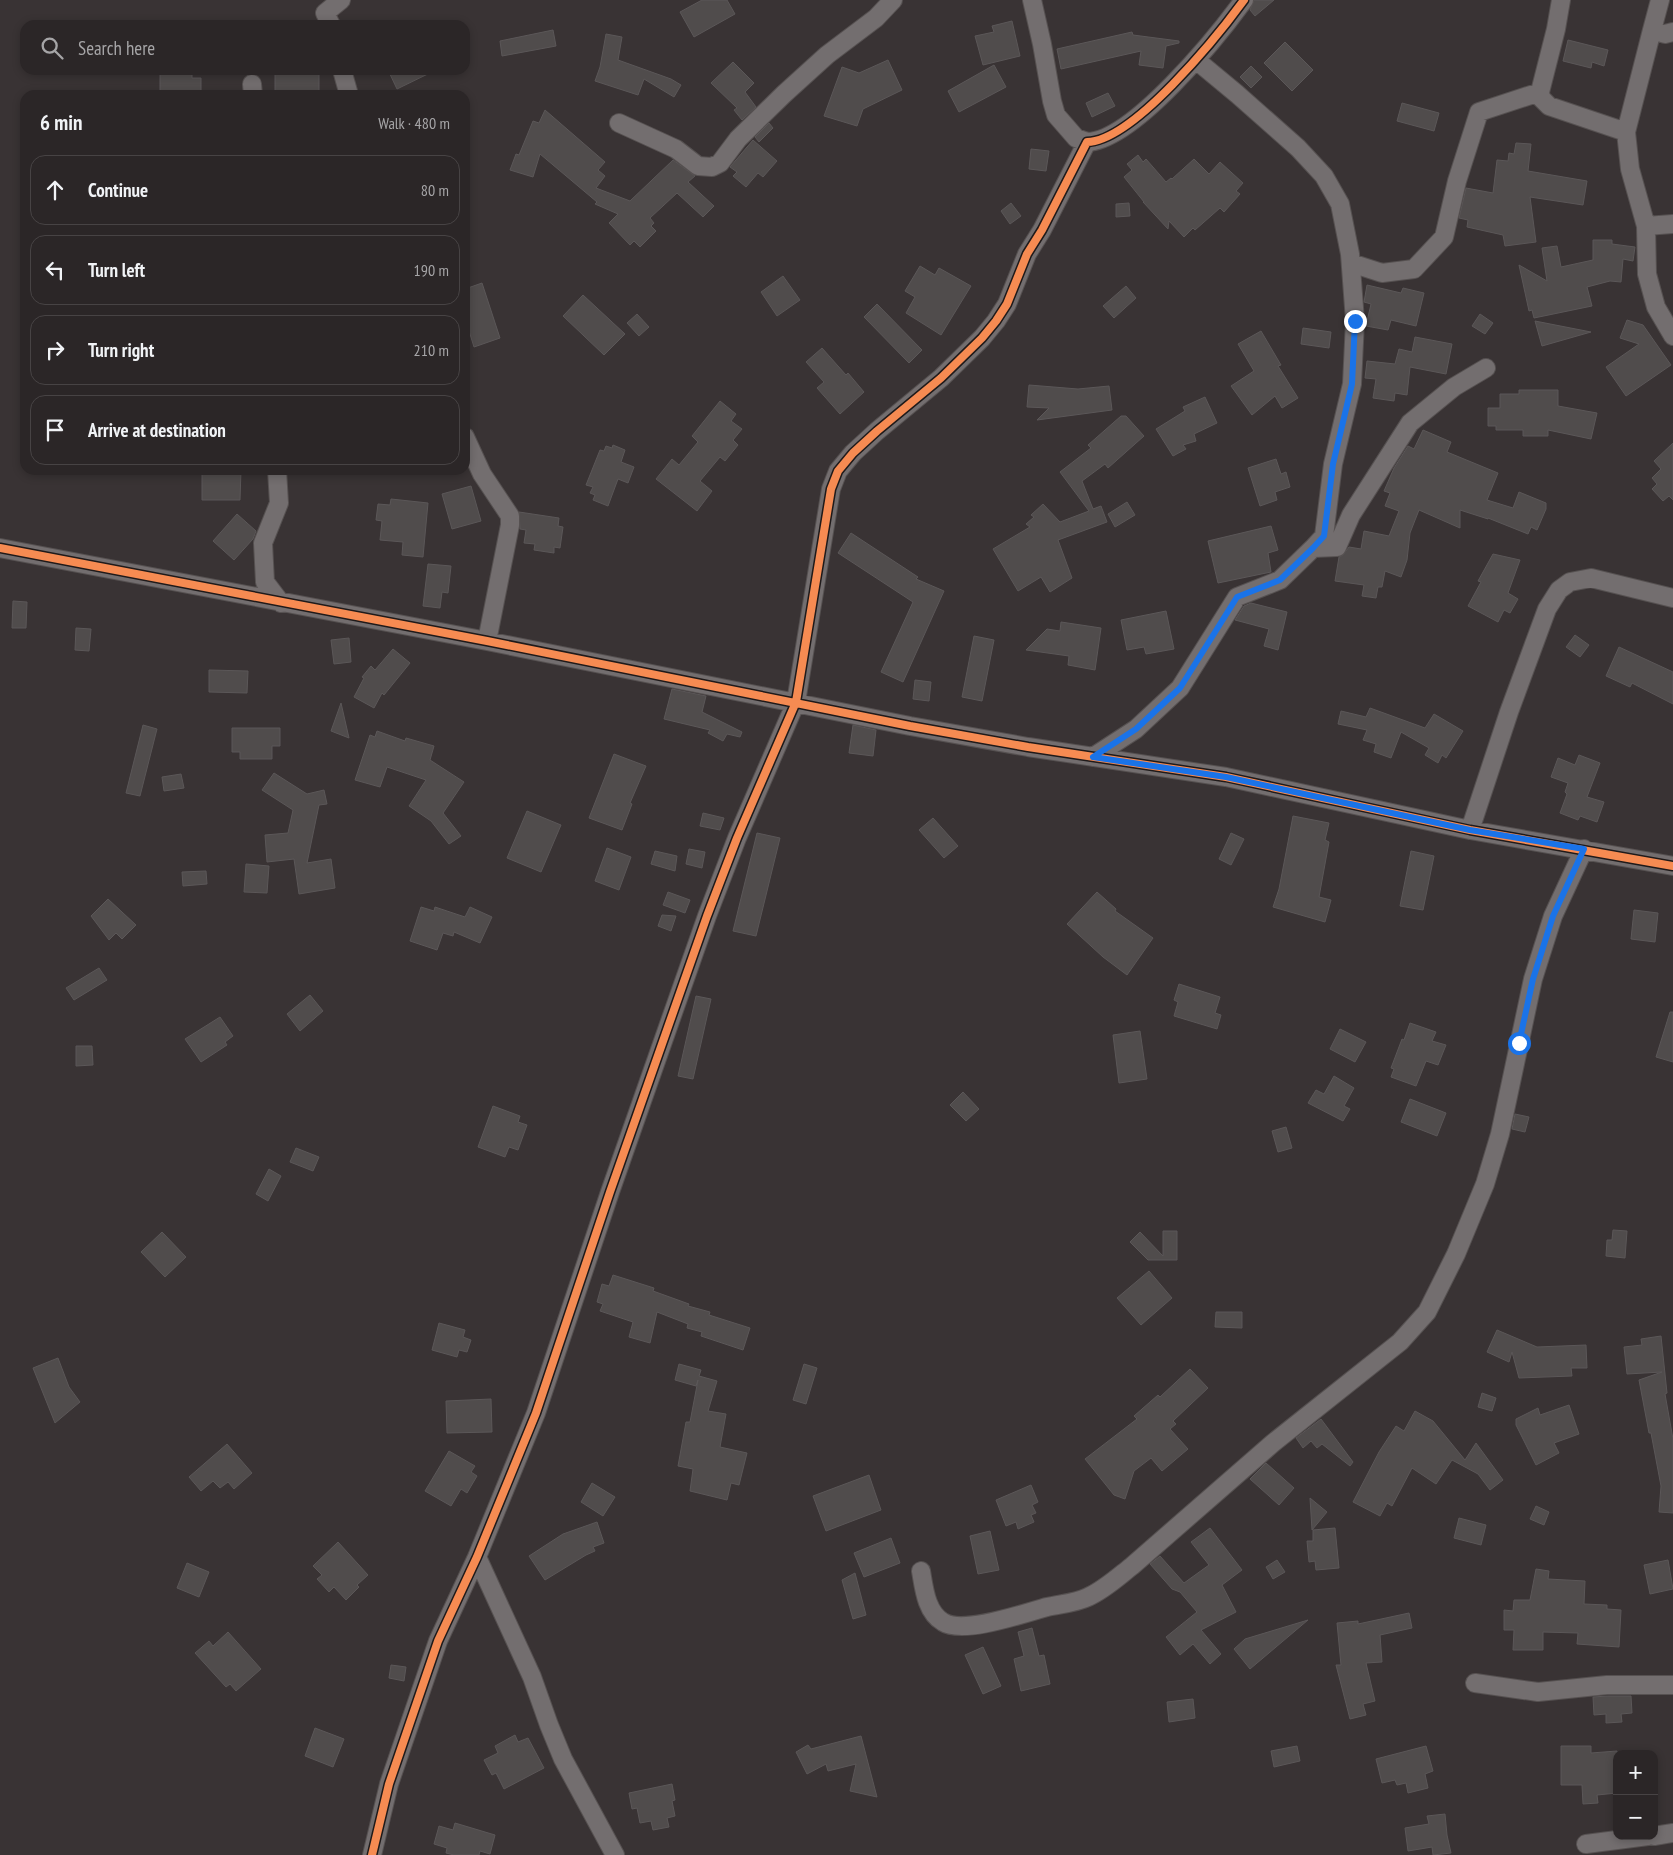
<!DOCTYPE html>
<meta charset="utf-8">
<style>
body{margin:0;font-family:"PT Sans Narrow",sans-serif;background:#332e2f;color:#f1f3f6}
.controls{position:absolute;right:15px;bottom:15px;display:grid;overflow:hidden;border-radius:10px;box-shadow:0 2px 8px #0003}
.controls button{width:45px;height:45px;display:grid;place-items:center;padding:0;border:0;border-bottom:1px solid #474344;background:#2b2627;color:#f1f3f6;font:25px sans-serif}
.stop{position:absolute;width:15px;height:15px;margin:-11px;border:4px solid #1a73e8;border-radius:50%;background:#fff}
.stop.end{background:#1a73e8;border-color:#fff;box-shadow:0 1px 5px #0008}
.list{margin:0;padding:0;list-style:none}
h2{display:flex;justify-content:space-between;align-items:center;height:65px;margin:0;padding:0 20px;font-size:21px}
h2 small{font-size:16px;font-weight:400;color:#a6a5a7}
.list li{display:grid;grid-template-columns:32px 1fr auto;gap:15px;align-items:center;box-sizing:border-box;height:70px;margin:0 10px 10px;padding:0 10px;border:1px solid #474344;border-radius:15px}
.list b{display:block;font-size:19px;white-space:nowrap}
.list em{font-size:16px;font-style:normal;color:#a6a5a7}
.icon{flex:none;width:28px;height:28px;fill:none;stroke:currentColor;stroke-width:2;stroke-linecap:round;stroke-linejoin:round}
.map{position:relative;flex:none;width:1673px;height:1855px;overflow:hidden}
.search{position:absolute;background:#2b2627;box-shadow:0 2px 8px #0003;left:20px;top:20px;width:450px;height:55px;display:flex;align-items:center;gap:12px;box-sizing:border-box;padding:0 18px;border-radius:15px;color:#a6a5a7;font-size:19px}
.panel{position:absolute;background:#2b2627;box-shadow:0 2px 8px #0003;left:20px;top:90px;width:450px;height:385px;border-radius:15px}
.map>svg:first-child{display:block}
</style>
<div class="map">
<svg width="1673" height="1855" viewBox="0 0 1673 1855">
<rect width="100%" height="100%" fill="#393334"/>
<path fill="#504c4c" stroke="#5b5758" d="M702,0H727L735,14L694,37L680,12Z
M1254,0H1274L1255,16L1250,10Z
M1012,21L1020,56L983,65L975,36L994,32L992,26Z
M553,30L556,46L502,56L500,41Z
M1132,32L1133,35L1179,41V43L1166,46L1163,68L1139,65L1141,51L1061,69L1057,49Z
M606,34L622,37L618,60L671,79L681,85L674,97L644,79L638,95L595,81L600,67Z
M1568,40L1608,50L1604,66L1592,62L1591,68L1563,61Z
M1285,42L1313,70L1292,91L1264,63Z
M888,60L902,90L863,109L857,126L824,116L842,67L859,73Z
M733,62L754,83L745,92L756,107L742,120L734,110L737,108L711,83Z
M994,65L1006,87L959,112L948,91Z
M1251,66L1262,77L1251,88L1240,77Z
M165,70H192V78H201V95H160V72H164Z
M275,70H319V92L275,93Z
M388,70H436L397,89Z
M1108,93L1115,106L1092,117L1086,103Z
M1402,103L1439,113L1434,131L1397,121Z
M545,110L605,162L598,170L605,176L596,188L630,201L673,160L695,176L688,182L714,206L703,217L677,193L650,218L654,223L651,226L656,231L640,247L634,241L630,245L609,223L618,214L595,204L597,202L540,154L533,177L510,170L516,154L519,155L533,121L539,123Z
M769,123L773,128L759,142L755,137Z
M753,140L777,161L763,177L758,173L746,187L733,176L737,172L730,167Z
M1516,143L1531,144L1528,171L1587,181L1583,205L1530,197L1536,242L1505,246L1503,235L1467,227L1468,220L1459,218L1466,188L1493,193L1497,160L1508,161L1509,153L1514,154Z
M1031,149L1049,151L1046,171L1029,169Z
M1138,155L1143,162L1146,159L1166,182L1171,178L1172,179L1194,159L1209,174L1220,162L1243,183L1236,191L1240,194L1224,212L1220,208L1195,230L1193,228L1184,237L1169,221L1168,229L1143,202H1144L1124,177L1132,170L1127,164Z
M1011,203L1021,216L1010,224L1001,211Z
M1129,203L1130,216L1116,217V204Z
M1593,240H1612V244L1635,247L1633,261L1623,259L1621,282L1610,281L1587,287L1592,306L1534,318L1532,310L1529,311L1519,265L1547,281L1542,248L1557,246L1561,267L1593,260Z
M920,266L935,275L939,268L971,286L941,335L906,313L915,297L905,291Z
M783,276L800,300L777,316L761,292Z
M482,283L500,338L474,347L465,318V289Z
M1367,285L1401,293L1403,288L1424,293L1416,326L1391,320L1388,330L1366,326L1371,304L1364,302Z
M1126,286L1136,298L1114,318L1103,306Z
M583,295L625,334L604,355L563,316Z
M877,304L922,350L909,363L864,317Z
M637,314L649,327L639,336L627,323Z
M1480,314L1493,323L1485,334L1472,326Z
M1627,320L1643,325L1671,365L1626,396L1606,367L1639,344L1620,338Z
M1535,321L1591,332L1542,346Z
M1303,328L1331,332L1329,348L1301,344Z
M1261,331L1281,365L1278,366L1298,398L1282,408L1275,396L1252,415L1231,386L1254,371L1238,344Z
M1415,337L1452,344L1446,374L1410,367L1407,395L1395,393L1394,401L1373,398L1376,379L1365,378L1367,361L1395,364L1399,349L1412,352Z
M822,348L846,375L848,373L864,392L840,414L817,388L824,382L806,362Z
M1029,385L1078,389L1109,386L1112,410L1037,420L1049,408L1027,407Z
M1519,390H1558V406L1597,413L1591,439L1548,430V436H1523V430H1496V426H1488V408H1500V394H1519Z
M1205,397L1217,423L1194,434L1196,441L1183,445L1186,449L1173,456L1156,429L1185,411L1183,407Z
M720,401L736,414L731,421L742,429L733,440L738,445L725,461L720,457L700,481L712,491L697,511L656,479L672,459L679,465L698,442L692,436Z
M1121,416H1126L1144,436L1108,468L1105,464L1082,481L1093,509L1101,506L1107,522L1058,540L1072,578L1050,592L1041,577L1018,591L993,549L1030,527L1026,524L1034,517L1031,515L1043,504L1060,522L1089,511L1060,472L1091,448L1088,445Z
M1423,430L1451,442L1447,452L1498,473L1487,500L1513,508L1519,492L1546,503V509L1537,530L1531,527L1528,534L1488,518V519L1460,510V528L1419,510L1410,533L1407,560L1401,577L1385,571L1382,587H1378L1376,598L1362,596L1364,585L1335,581L1339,557L1343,555L1349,547L1361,549L1364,531L1389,536L1399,511L1385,506L1390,493L1384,491L1394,468L1408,446L1414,449Z
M1673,443V500L1669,496L1663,501L1652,489L1657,484L1652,478L1661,469L1654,461Z
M613,445L625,450L621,462L634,467L628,483L618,479L608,506L593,500L595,495L590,493L593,487L586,485L600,450L604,451L606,446L612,448Z
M1276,459L1281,474L1286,472L1290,487L1275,492L1277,500L1260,506L1248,468Z
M202,470H241L240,500H202Z
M471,486L481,521L452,529L442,494Z
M391,499L428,503L423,557L402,555L403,542L380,540L382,521L376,520L378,504L390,505Z
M1127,502L1135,515L1115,527L1108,514Z
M519,512L559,518L558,526L563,527L560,548L554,547V553L534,550L535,544L524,543L526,530L520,529Z
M237,514L256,531L253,539L234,560L213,541Z
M1271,526L1278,550L1268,553L1271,572L1218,583L1208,541Z
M851,533L918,577L916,579L944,591L903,682L881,672L913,602L838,553Z
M1493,554L1520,560L1508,593L1518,599L1510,613L1504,610L1498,622L1468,606L1481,582L1478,581Z
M428,564L451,566L448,593L442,592L440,608L423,606Z
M13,601L27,602L26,628H12Z
M1251,603L1287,612L1278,650L1264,646L1269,629L1235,620L1244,606Z
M1166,611L1174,649L1146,654L1144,647L1127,650L1121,620Z
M1061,622L1101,628L1095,670L1068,665L1069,656L1026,650L1047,629L1060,631Z
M76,628L91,629L89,651L75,650Z
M1575,635L1589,645L1580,657L1566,647Z
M974,636L994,640L982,701L962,697Z
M349,638L351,662L334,664L331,640Z
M1619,647L1673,672V704L1632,683L1630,687L1606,676Z
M393,649L410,663L384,695L382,693L374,708L354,697L364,678L362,677L371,666L375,670Z
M209,670L248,671L247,693L209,692Z
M915,680L931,682L929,701L913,699Z
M672,689L706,696L702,712L742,732L740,737L727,734L723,741L708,733L710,730L664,719Z
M341,703L349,738L331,731Z
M1370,708L1425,728L1434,714L1463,731L1446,758L1442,755L1438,763L1425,755L1429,748L1401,732L1391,758L1374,752L1376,744L1363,740L1367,730L1338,724L1341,711L1366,717Z
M143,725L157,729L140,796L126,793Z
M853,725L876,730L873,756L849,753Z
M232,728H280V746H272V759H240V752H232Z
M377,731L405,741L406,738L434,746L430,760L464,782L443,813L461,836L449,844L431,821L409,806L426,780L387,767L380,787L355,780L370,735L375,737Z
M614,754L646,766L630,803L632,804L622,830L589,818Z
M1579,755L1600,763L1587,797L1604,802L1597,822L1580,816L1578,820L1560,813L1567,794L1565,792L1568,783L1551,777L1558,758L1575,765Z
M274,773L307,794L324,790L327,804L319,805L307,863L331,859L335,888L299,894L294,859L267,862L265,835L288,833L293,810L262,790Z
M181,774L184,788L164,791L162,777Z
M527,811L561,825L541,872L507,858Z
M703,813L724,818L720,830L700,826Z
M1293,816L1329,823L1325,840L1329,842L1319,897L1331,900L1325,922L1273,907L1279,889Z
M933,818L958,846L944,858L919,830Z
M757,833L780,838L756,936L733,931Z
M1231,833L1244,839L1231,865L1219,859Z
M607,848L631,857L619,890L595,881Z
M689,849L705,852L702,868L686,864Z
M655,851L677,856L675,871L651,864Z
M1411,851L1434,856L1423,910L1400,906Z
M246,864L269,866L267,893L244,892Z
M206,871L207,884L183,886L182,872Z
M668,892L690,900L685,913L663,905Z
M1097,892L1116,909L1115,911L1153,938L1127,975L1103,957L1067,924Z
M108,899L136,925L122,939L116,933L109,940L91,916Z
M421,907L434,911L435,907L465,917L470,907L492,917L480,943L454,932L453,936L443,933L437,950L410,941Z
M1634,910L1658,913L1655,942L1631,939Z
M662,915L676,916L671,931L658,926Z
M99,968L107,980L74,1000L66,988Z
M1179,984L1220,997L1215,1013L1221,1015L1217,1029L1174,1016L1178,1002L1174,1000Z
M310,995L323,1011L300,1031L287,1014Z
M696,996L711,999L693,1079L678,1076Z
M1670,1012H1673V1062L1656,1057Z
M220,1017L233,1036L225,1042L227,1045L201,1062L185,1039Z
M1410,1023L1436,1032L1432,1041L1446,1045L1438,1065L1426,1061L1416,1086L1391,1077L1394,1069L1391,1068L1402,1039L1404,1040Z
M1340,1029L1366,1042L1355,1062L1330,1049Z
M1140,1031L1147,1079L1119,1083L1113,1035Z
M76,1046H92L93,1065L76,1066Z
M1334,1076L1354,1088L1344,1106L1350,1109L1343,1121L1308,1103L1316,1090L1324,1094Z
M963,1092L979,1109L966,1121L950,1105Z
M1410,1099L1446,1113L1437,1136L1401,1122Z
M493,1106L520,1116L518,1122L527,1125L518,1150L509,1147L505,1157L478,1147Z
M1515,1114L1529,1117L1525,1132L1512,1129Z
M1286,1127L1292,1148L1278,1152L1272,1131Z
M296,1148L319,1157L313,1171L290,1162Z
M269,1169L281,1176L268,1201L256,1194Z
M1613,1230L1627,1231L1625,1258L1606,1256L1607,1240H1612Z
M1163,1231H1177V1260H1148L1130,1242L1140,1232L1163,1256Z
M162,1232L186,1257L165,1277L141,1252Z
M1149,1271L1172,1298L1141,1325L1117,1298Z
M613,1275L654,1288L653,1291L689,1304L688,1306L710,1312L709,1315L750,1328L743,1350L701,1336L702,1332L687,1328L688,1324L657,1312L650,1343L629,1337L633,1322L600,1311L603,1304L597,1302L602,1284L609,1286Z
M1216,1312H1242V1328L1215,1327Z
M439,1323L465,1330L463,1337L471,1340L467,1352L459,1350L457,1357L432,1350Z
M1497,1330L1537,1347L1586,1345L1587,1368H1571L1572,1376L1519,1378L1512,1352L1509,1362L1487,1352Z
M1661,1336L1667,1393L1665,1394L1673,1439V1513L1659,1512L1661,1486L1651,1433H1649L1639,1380L1662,1372L1627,1374L1624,1347L1642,1345L1641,1339Z
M58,1358L69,1387L80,1402L55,1423L33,1368Z
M679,1364L701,1370L699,1376L717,1381L708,1411L726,1414L720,1447L747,1453L739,1485L731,1483L727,1500L690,1491L693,1469L678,1466L686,1422H690L698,1380L696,1386L675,1380Z
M804,1364L817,1368L806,1404L793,1400Z
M1190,1369L1208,1388L1173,1421L1176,1424L1170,1429L1188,1449L1162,1471L1151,1458L1134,1471L1125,1499L1114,1495L1085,1459L1137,1419L1134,1416L1158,1395L1160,1397Z
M1482,1393L1496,1398L1492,1411L1478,1407Z
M491,1399L492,1432L447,1433L446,1401Z
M1569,1405L1579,1434L1554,1443L1559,1453L1536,1465L1516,1425V1419L1538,1408L1540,1415Z
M1415,1411L1433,1421L1465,1460L1476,1443L1503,1480L1490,1490L1478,1474L1452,1460L1436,1484L1412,1468L1392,1506L1387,1503L1380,1516L1353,1502L1379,1452L1396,1426L1404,1431Z
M1321,1419L1353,1462L1350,1466L1322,1444L1317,1448L1311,1441L1303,1448L1296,1438Z
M227,1444L252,1473L234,1489L228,1482L220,1488L213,1481L201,1491L189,1477Z
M449,1451L475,1466L471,1472L477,1476L467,1493L461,1489L451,1506L425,1491Z
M1266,1463L1294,1488L1279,1505L1250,1479Z
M869,1475L881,1510L826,1531L813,1496Z
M592,1483L615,1497L603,1516L581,1502Z
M1031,1485L1038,1502L1032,1505L1036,1513L1031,1515L1034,1522L1018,1529L1016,1522L1006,1526L996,1500Z
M1310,1498L1327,1512L1312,1530Z
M1536,1506L1549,1512L1544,1525L1530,1519Z
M1459,1518L1486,1525L1481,1545L1454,1538Z
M597,1522L604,1543L593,1547L595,1551L586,1555L545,1580L529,1556L563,1534Z
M1210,1528L1242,1570L1222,1585L1236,1612L1201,1630L1221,1654L1210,1664L1193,1644L1180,1655L1166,1637L1197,1612L1180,1592L1172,1589L1150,1564L1160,1556L1184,1583L1209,1565L1191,1542Z
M1335,1528L1339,1568L1316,1570L1315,1561L1309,1562L1307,1541H1313V1530Z
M990,1531L999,1570L978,1574L970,1536Z
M891,1538L900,1563L864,1577L854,1553Z
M338,1542L368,1575L357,1585L359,1587L346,1600L334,1587L329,1592L317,1579L322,1575L313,1566Z
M1277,1560L1285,1572L1273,1579L1266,1567Z
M1668,1560L1673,1589L1650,1594L1644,1565Z
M187,1563L209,1572L199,1597L177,1588Z
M1536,1569L1549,1571L1548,1579L1585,1581L1584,1604L1607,1605V1609L1621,1610L1619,1647L1577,1644L1578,1633L1543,1632V1650H1513L1514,1630H1504V1610L1513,1611L1514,1600H1530Z
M855,1573L866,1615L853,1619L842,1580Z
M1409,1613L1412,1628L1380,1635L1382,1662L1366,1663L1375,1701L1363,1704L1366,1715L1350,1719L1336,1665H1341L1337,1623L1358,1621V1624Z
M1308,1620L1250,1669L1234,1649L1245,1639Z
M1032,1628L1039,1656L1044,1655L1050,1684L1021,1691L1014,1659L1024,1656L1018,1632Z
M228,1632L261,1669L236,1691L230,1684L226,1687L195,1653L209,1641L213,1646Z
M983,1647L1001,1686L983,1694L965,1655Z
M391,1665L406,1667L404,1681L389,1678Z
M1608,1696H1631L1632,1713L1621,1714L1622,1722L1606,1723V1714L1594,1715L1593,1697Z
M1193,1699L1195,1718L1169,1722L1167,1702Z
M315,1728L344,1739L333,1767L305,1756Z
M515,1735L518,1742L528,1738L544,1768L504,1789L496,1773L492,1775L484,1760L498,1753L495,1746Z
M861,1736L877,1797L850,1791L856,1764L828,1771L826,1764L807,1774L796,1752L808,1745L811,1749Z
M1297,1746L1300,1761L1274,1767L1271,1751Z
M1426,1746L1433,1771L1425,1774L1428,1788L1408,1793L1406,1783L1397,1785L1395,1780L1382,1783L1376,1759Z
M1561,1746H1591V1753L1617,1751V1793L1597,1795L1598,1803L1583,1804L1582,1785H1561Z
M672,1784L675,1800L672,1801L675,1816L667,1818L669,1827L653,1830L651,1821L640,1823L637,1808L632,1809L629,1793Z
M1445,1814L1447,1835L1451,1853L1433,1855L1432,1847L1408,1851L1405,1828L1429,1824L1427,1816Z
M455,1823L495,1835L490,1854L480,1851L479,1855H454L446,1853L447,1848L434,1844L439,1826L453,1830Z"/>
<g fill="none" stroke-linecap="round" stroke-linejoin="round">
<defs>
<path id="minor" d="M1032,0L1042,44L1052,101L1056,115L1076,138L1087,142
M1561,0L1556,29L1540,92L1541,98L1549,106L1626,132L1630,169L1646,226L1673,224
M331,25L325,13L341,0
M1652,30L1660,0
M1196,60L1237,94L1298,148L1324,176L1340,204L1350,254L1355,321L1352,384L1333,464L1324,536L1313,548
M342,70L349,95
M252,84L253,95
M619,123L676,149L698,166L712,167L720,163L738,139L784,94L827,55L876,18L893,0
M1626,132L1652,30L1665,34L1673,32
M1646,226L1647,274L1656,307L1673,336
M1351,263L1382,273L1414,269L1444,237L1457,181L1479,112L1540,92
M465,437L482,474L510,516V525L487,641
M277,470L279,503L263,543L265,582L281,603
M0,548L487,641L910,726L1028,747L1226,777L1470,830L1673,866
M1093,757L1136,729L1180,688L1237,597L1280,580L1313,548L1337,547L1351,515L1410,423L1454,387L1486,368
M1470,830L1509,712L1547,609L1559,590L1570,582L1591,578L1673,598
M477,1557L532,1677L549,1725L563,1759L615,1855
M921,1571C924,1588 926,1612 943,1622C963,1635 1025,1613 1047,1607C1060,1604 1076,1603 1088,1597C1104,1590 1118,1577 1132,1566L1273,1443L1400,1342L1427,1312L1456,1254L1485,1184L1500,1134L1533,979L1553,916L1584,849
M1475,1683L1538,1692L1607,1685H1673
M1654,1836L1673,1833
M1586,1844L1648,1836
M372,1855L389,1784L438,1641L477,1557L536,1413L610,1192L707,916L737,838L796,702L831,489L838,471L853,453L877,431L941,378L982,338L996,321L1007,304L1027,254L1042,230L1087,142C1133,141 1217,37 1244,0"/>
</defs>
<use href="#minor" stroke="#565151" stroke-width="20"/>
<use href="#minor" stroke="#736e6f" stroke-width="18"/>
<defs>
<path id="cycleway" d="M0,548L487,641L910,726L1028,747L1226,777L1470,830L1673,866
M372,1855L389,1784L438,1641L477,1557L536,1413L610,1192L707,916L737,838L796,702L831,489L838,471L853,453L877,431L941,378L982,338L996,321L1007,304L1027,254L1042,230L1087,142C1133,141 1217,37 1244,0"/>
</defs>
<use href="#cycleway" stroke="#1f1a1a" stroke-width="11"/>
<use href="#cycleway" stroke="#f68b52" stroke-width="8"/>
</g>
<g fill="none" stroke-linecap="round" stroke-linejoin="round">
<path stroke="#1a73e8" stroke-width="6" d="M1355,321L1352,384L1333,464L1324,536L1313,548L1280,580L1237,597L1180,688L1136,729L1093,757L1226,777L1470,830L1584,849L1553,916L1533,979L1519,1043"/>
</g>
</svg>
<div class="controls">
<button>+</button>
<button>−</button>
</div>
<div class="stop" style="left:1519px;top:1043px"></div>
<div class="stop end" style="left:1355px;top:321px"></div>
<div class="search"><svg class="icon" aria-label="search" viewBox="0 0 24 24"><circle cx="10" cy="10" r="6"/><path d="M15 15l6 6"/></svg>Search here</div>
<section class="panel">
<h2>6 min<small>Walk · 480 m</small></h2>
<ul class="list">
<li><svg class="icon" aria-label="ahead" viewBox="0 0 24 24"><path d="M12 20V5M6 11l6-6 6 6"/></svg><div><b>Continue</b></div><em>80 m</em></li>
<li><svg class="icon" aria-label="left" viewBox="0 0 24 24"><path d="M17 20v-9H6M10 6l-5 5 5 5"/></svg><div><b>Turn left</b></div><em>190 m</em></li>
<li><svg class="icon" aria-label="right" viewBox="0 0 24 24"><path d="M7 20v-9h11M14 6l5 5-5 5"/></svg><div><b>Turn right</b></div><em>210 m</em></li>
<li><svg class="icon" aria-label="arrive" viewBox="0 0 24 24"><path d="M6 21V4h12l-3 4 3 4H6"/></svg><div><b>Arrive at destination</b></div></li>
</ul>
</section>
</div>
